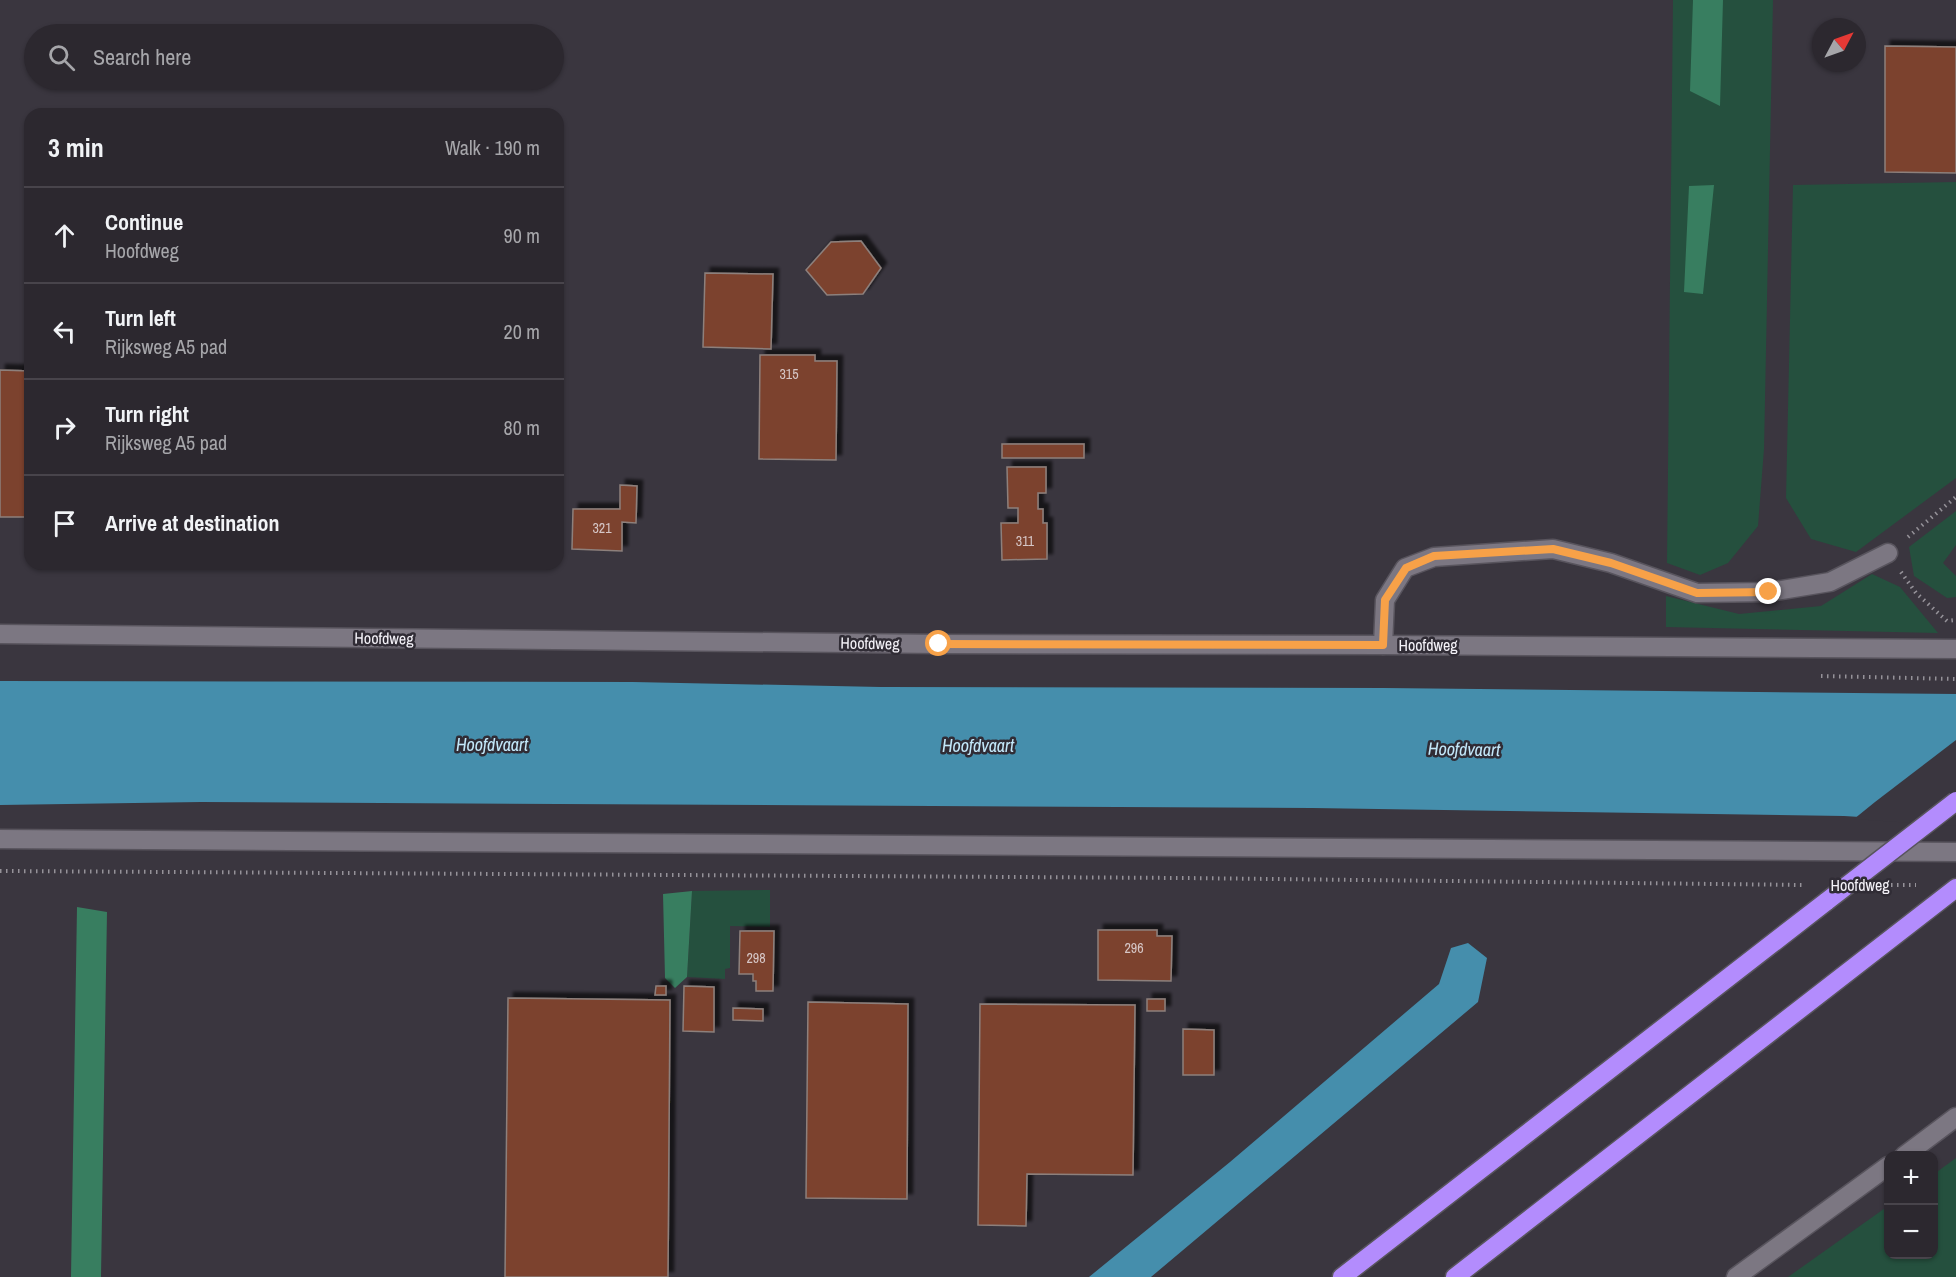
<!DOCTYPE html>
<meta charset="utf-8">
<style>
body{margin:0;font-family:"Archivo Narrow",sans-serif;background:#343037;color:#f1f3f6}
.controls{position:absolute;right:18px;bottom:18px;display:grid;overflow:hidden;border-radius:12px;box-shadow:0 2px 4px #0004}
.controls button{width:54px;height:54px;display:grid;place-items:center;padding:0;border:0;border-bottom:2px solid #48444b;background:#2c282f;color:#f1f3f6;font:30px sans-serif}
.compass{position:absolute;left:1812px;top:18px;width:54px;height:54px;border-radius:50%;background:#2c282f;box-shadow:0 2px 4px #0004;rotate:49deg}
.stop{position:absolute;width:18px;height:18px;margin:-14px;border:4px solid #f7a148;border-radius:50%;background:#fff}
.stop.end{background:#f7a148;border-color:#fff;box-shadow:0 2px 6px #0008}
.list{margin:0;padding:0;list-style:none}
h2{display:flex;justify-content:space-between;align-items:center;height:78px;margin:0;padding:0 24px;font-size:26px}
h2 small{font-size:20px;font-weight:400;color:#a6a6aa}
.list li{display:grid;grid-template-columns:39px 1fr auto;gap:18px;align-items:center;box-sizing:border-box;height:96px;padding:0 24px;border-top:2px solid #48444b}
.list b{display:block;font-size:22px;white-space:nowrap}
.list p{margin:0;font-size:20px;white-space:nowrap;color:#a6a6aa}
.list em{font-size:20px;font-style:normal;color:#a6a6aa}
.icon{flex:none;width:33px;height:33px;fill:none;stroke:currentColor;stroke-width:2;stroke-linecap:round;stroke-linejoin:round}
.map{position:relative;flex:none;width:1956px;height:1277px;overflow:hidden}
.search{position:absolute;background:#2c282f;box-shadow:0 2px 4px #0004;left:24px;top:24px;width:540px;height:66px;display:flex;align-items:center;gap:15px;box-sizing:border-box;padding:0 21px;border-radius:33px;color:#a6a6aa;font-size:22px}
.panel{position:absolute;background:#2c282f;box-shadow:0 2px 4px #0004;left:24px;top:108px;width:540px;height:462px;border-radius:18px}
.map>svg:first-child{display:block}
</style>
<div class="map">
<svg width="1956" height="1277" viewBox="0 0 1956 1277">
<defs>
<filter id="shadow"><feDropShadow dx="5.5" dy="-5.5" stdDeviation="1.5" flood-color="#0009"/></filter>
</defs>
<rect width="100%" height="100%" fill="#3a363f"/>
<path fill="#25503e" d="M1673,0H1773L1764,449L1758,526L1728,563L1700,575L1667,563Z
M1956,182V478L1856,552L1811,539L1786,498L1793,185Z
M1956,511V545L1943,563L1956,576V597L1947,598L1914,576L1909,547Z
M1872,574L1900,587L1938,633L1666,627V596L1739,614L1821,606Z
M770,890V927L730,926V968L725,969V979L687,977L692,891Z
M1956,1158V1277H1788L1888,1206V1254H1934V1174Z"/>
<path fill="#387e60" d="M1693,0H1723L1720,106L1690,91Z
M1714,185L1703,294L1684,292L1689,186Z
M692,891L687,977L675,988L665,978L663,894Z
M77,907L107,912L101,1277H71Z"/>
<path fill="#458eac" d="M0,681L633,682L881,687L1384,688L1956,694V823L1844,816L1312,808L201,802L0,805Z
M1468,943L1487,958L1478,1002L1151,1277H1089L1230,1162L1439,984L1451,948Z"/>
<path fill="#3a363f" d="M1956,740V826L1854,819L1875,802Z"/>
<path fill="#7c422f" stroke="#8d807c" stroke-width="1.5" filter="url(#shadow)" d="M1885,46L1956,47V173L1885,172Z
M861,241L881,268L863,294L827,295L806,270L831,242Z
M705,273L773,274L771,349L703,347Z
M760,355H815V361H837L836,460L759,459Z
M0,370L30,371V517H0Z
M1002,444H1084V458H1002Z
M1007,467H1046V493H1038V509H1043V523H1047V559L1002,560L1001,523H1018V508H1008Z
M620,485L637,486L636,523L622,522V551L572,549L573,509H620Z
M1098,930H1157V936H1172L1171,981L1098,980Z
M740,931H774L773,991H756V981H753V974H739Z
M656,986H666V995H655Z
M684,986L714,987V1032L683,1031Z
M508,998L670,1000L668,1277H505Z
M1147,999H1165V1011H1147Z
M808,1002L908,1004L907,1199L806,1198Z
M980,1004L1135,1005L1133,1175L1027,1174L1026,1226L978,1225Z
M733,1008L763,1009V1021L733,1020Z
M1183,1029L1214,1030V1075H1183Z"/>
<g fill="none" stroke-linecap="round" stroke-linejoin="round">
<defs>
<path id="lane" d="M1904,1156L1956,1117
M1736,1277L1888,1166"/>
<path id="street" d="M1383,645L1385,600L1405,568L1434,557L1553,549L1611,563L1697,593L1769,592L1830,582L1888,553"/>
<path id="secondary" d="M0,634L939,644L1383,645L1956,649
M0,839L1956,852"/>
<path id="highway" d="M1342,1277L1827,901
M1455,1277L1956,888"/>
</defs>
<use href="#lane" stroke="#58545d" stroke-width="21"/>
<use href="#street" stroke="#58545d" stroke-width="21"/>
<use href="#secondary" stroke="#58545d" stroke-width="21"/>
<use href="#highway" stroke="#58545d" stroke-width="21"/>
<path stroke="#959299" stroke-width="4" stroke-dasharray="1.5 4.5" stroke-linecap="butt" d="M1908,537L1956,497
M1901,572L1916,593L1947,621L1956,620
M1821,676L1956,679
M0,871L1183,878L1805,885
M1891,885H1916"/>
<use href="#lane" stroke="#7c7782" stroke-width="18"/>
<use href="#street" stroke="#7c7782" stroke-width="18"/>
<use href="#secondary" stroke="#7c7782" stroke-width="18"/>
<use href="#highway" stroke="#b38cfd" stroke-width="18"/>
<defs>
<path id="highway-bridge" d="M1827,901L1956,801"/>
</defs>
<use href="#highway-bridge" stroke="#58545d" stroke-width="21" stroke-linecap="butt"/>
<use href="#highway-bridge" stroke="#b38cfd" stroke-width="18"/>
</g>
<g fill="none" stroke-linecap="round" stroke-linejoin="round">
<path stroke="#f7a148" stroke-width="8" d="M939,644L1383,645L1385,600L1406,568L1434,556L1553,549L1611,563L1697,593L1769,592"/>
</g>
<g text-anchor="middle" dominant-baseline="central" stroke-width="5" stroke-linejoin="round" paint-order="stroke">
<g font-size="14" fill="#d6c6c6">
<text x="789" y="374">315</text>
<text x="602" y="528">321</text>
<text x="1025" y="541">311</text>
<text x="1134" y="948">296</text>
<text x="756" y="958">298</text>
</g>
<g font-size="16" fill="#f4f2f8" stroke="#302c35">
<text transform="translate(384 638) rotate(1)">Hoofdweg</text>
<text transform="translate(870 643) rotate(1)">Hoofdweg</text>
<text x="1428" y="645">Hoofdweg</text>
<text x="1860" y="885">Hoofdweg</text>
</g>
<g font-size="18" font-style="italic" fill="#c3e8fa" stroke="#302c35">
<text x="492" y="744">Hoofdvaart</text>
<text x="978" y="745">Hoofdvaart</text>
<text transform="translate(1464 749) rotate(1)">Hoofdvaart</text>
</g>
</g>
</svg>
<div class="controls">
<button>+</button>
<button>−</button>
</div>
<svg class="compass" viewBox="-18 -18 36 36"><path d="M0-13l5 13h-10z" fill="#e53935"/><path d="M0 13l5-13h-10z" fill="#a6a6aa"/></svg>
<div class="stop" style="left:939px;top:644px"></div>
<div class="stop end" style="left:1769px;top:592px"></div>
<div class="search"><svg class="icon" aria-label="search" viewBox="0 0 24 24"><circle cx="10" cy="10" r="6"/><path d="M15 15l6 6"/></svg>Search here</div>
<section class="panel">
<h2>3 min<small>Walk · 190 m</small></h2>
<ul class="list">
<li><svg class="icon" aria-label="ahead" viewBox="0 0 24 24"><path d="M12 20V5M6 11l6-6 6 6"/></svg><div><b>Continue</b><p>Hoofdweg</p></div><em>90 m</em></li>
<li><svg class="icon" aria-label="left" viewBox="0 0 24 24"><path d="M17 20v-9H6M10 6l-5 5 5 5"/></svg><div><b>Turn left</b><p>Rijksweg A5 pad</p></div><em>20 m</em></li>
<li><svg class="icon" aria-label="right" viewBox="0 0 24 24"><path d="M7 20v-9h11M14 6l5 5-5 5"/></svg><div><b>Turn right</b><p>Rijksweg A5 pad</p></div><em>80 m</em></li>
<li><svg class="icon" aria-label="arrive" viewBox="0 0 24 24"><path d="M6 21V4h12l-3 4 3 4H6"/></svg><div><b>Arrive at destination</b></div></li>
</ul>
</section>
</div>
